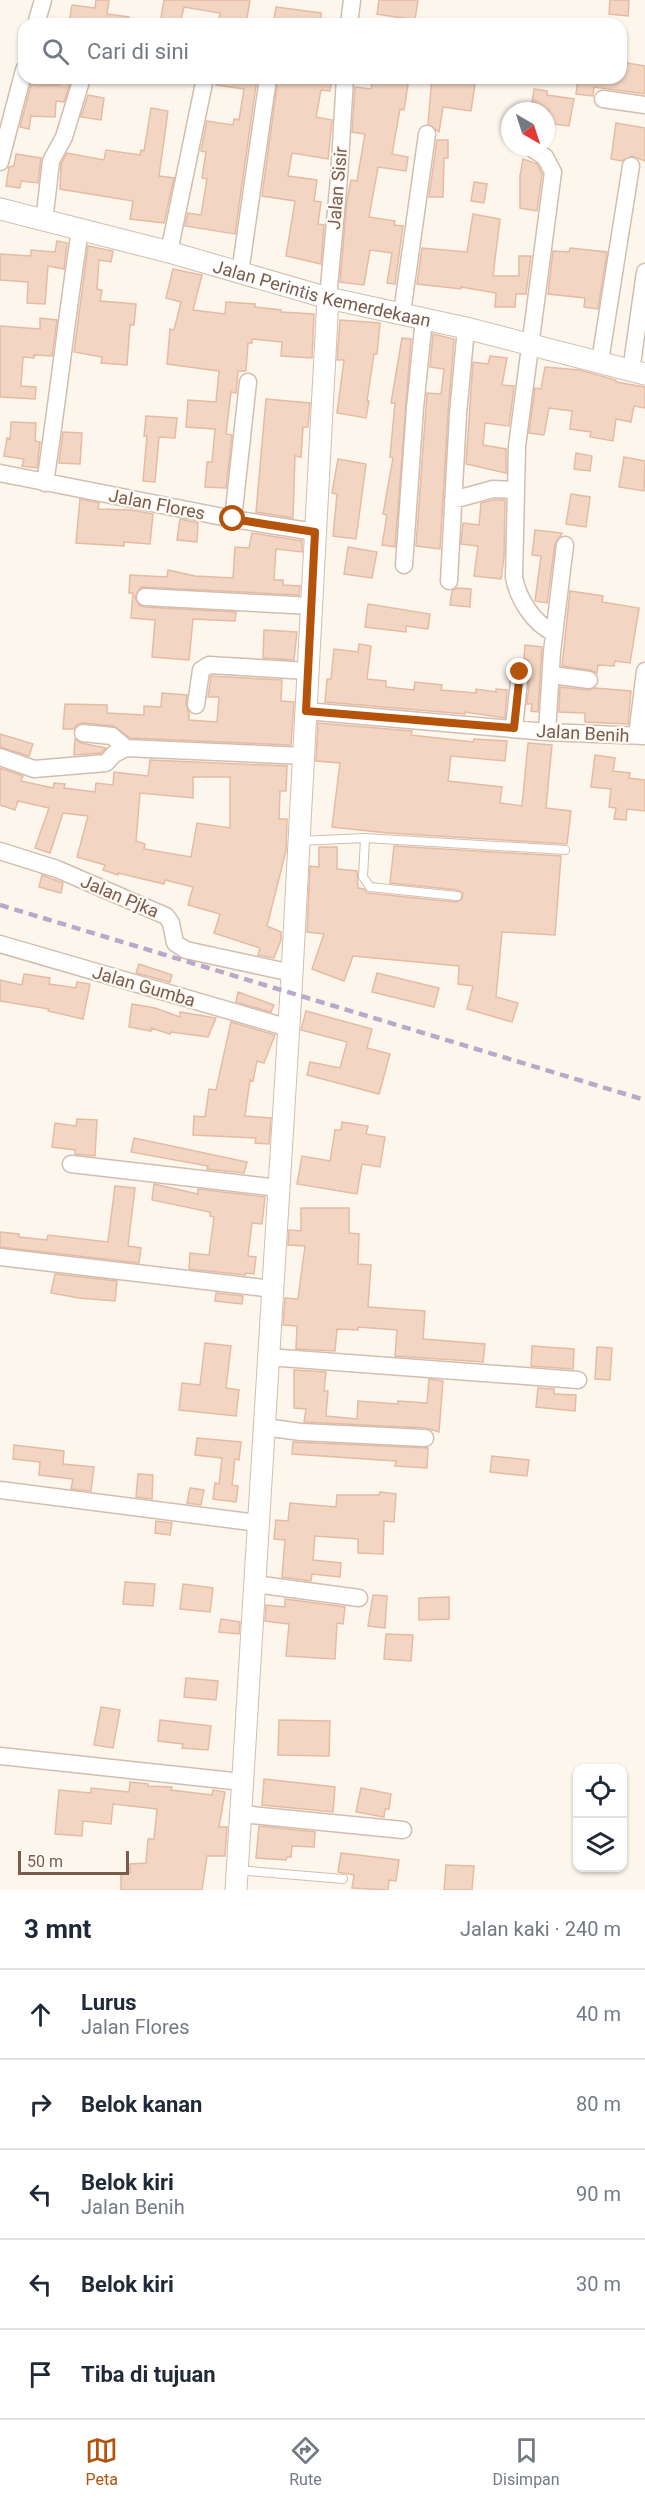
<!DOCTYPE html>
<html lang="id">
<meta charset="utf-8">
<style>
body{margin:0;font-family:Roboto,sans-serif;background:#f2f2f3;color:#1f2937}
.controls{position:absolute;right:18px;bottom:18px;display:grid;overflow:hidden;border-radius:12px;box-shadow:0 2px 4px #0004}
.controls button{width:54px;height:54px;display:grid;place-items:center;padding:0;border:0;border-bottom:2px solid #e0e1e3;background:#fff;color:#1f2937;font:30px sans-serif}
.compass{position:absolute;left:501px;top:102px;width:54px;height:54px;border-radius:50%;background:#fff;box-shadow:0 2px 4px #0004;rotate:141deg}
.scale{position:absolute;left:18px;bottom:15px;width:111px;box-sizing:border-box;padding-left:6px;border:3px solid #7a5c4d;border-top:0;font-size:16px;line-height:21px;white-space:nowrap;color:#7a5c4d;-webkit-text-stroke:4px #fffaf3;paint-order:stroke}
.stop{position:absolute;width:18px;height:18px;margin:-14px;border:4px solid #b45309;border-radius:50%;background:#fff}
.stop.end{background:#b45309;border-color:#fff;box-shadow:0 2px 6px #0008}
.list{margin:0;padding:0;list-style:none}
h2{display:flex;justify-content:space-between;align-items:center;height:78px;margin:0;padding:0 24px;font-size:26px}
h2 small{font-size:20px;font-weight:400;color:#747a83}
.list li{display:grid;grid-template-columns:39px 1fr auto;gap:18px;align-items:center;box-sizing:border-box;height:90px;padding:0 24px;border-top:2px solid #e0e1e3}
.list b{display:block;font-size:22px;white-space:nowrap}
.list p{margin:0;font-size:20px;white-space:nowrap;color:#747a83}
.list em{font-size:20px;font-style:normal;color:#747a83}
.icon{flex:none;width:33px;height:33px;fill:none;stroke:currentColor;stroke-width:2;stroke-linecap:round;stroke-linejoin:round}
.map{position:relative;flex:none;width:645px;height:1890px;overflow:hidden}
.search{position:absolute;background:#fff;box-shadow:0 2px 4px #0004;left:18px;right:18px;top:18px;height:66px;display:flex;align-items:center;gap:15px;box-sizing:border-box;padding:0 21px;border-radius:18px;color:#747a83;font-size:22px}
.sheet{height:528px;background:#fff}
nav{display:flex;justify-content:space-around;align-items:center;box-sizing:border-box;height:84px;border-top:2px solid #e0e1e3;background:#fff;font-size:16px;color:#747a83}
nav a{display:grid;justify-items:center;gap:3px}
nav .on{color:#b45309}
.map>svg:first-child{display:block}
</style>
<div class="map">
<svg width="645" height="1890" viewBox="0 0 645 1890">
<rect width="100%" height="100%" fill="#fdf6ec"/>
<path fill="#f3d5c3" stroke="#e6bba3" stroke-width="1.5" fill-rule="evenodd" d="M96,0H109L107,14L129,17V24H69L72,5L95,8Z
M164,0H250L246,24H218L220,13L184,7L180,24H160Z
M379,0H418L415,20L377,14Z
M610,0H629L628,16L609,14Z
M276,7L321,13L320,24H273Z
M621,62L645,66V94L594,87L593,96L576,94L578,78H621Z
M216,78H257L235,234L185,226L188,213L201,215L207,179L202,178L206,152L201,151L207,121L233,125L234,119L239,120L244,89L216,85Z
M278,78H332L330,91L321,90L316,117L332,120L328,159L292,153L288,176L317,180L314,201L321,202L318,224L324,225L321,264L286,256L295,201L262,196Z
M373,78H409L404,110L400,109L392,154L408,157L406,171L378,167L369,217L395,221L394,225L403,226L395,284L387,283L392,253L370,250L364,285L340,282L347,200L351,180L357,181L365,134L352,132L355,87L371,89Z
M432,78H476L471,111L443,107L439,132L428,124Z
M60,82L70,83L64,102L56,101L55,117L31,116L29,129L20,127L31,85H60Z
M534,89L547,91V95L574,99L569,126L547,123L549,111H531Z
M88,95L104,98L101,120L81,117Z
M151,108L168,111L159,176L174,178L164,223L130,219L133,201L60,189L61,164L67,153L104,160L106,150L140,155L141,150L144,151Z
M616,123L645,128V161L632,156L622,161L611,159Z
M437,140H448V158H444L443,197H429Z
M16,154L41,158L38,183L21,181L20,188L6,186L9,167L14,166Z
M523,159L537,164L542,174L537,211L520,208V176Z
M474,182L487,184L484,203L471,201Z
M473,214L500,219L493,276H519V256H531L526,294H516L515,307H495L496,293L461,287V289L417,284L422,248L467,252Z
M57,241L67,243L64,269L48,266L45,304L27,303L28,282L0,280V254L31,256V250L55,252Z
M88,246L113,251L111,262L99,260L97,289L102,290L100,301L136,304L134,325H130L127,365L101,363L102,357L74,352Z
M570,248L607,252L598,309L584,307L585,298L548,294L553,251L569,252Z
M173,269L202,275L193,310L225,314L226,302L255,304V307L281,310V312L314,314L312,358L281,356L282,342L252,339V343H248L246,371H238L236,393L231,392L226,434L232,435L226,488L205,487L207,462H212L215,429L186,427L188,400L216,402L219,371L167,364L170,329L174,330L181,302L166,298Z
M40,318L57,320L52,356L34,355V358L23,357L21,386L36,387L35,399L0,397V326L40,329Z
M340,320L380,323L377,354H374L367,401H369L366,418L337,413L344,360H337Z
M433,334L454,339L448,413L440,549L416,546L427,393L441,394L444,369L430,367Z
M402,338L411,339L395,547L382,545L387,515L383,514L393,458L390,457L395,403H391Z
M490,356L507,358L502,385L514,386L509,426L485,423L483,445L506,449V473L466,464L473,362L488,364Z
M545,367L579,370L616,380V382L645,387V408L634,406L631,422L616,419L613,441L590,437L591,432L570,429L572,411L549,408L544,435L529,433L535,388L541,389Z
M266,399L310,403L308,427H303L301,457L295,456L293,518L256,512Z
M146,416L177,418L175,438L159,437L155,482L143,481L147,436H144Z
M11,422L36,423L35,441L40,442L37,468L22,466L24,459L4,456L7,438L10,439Z
M63,432L82,433L80,464L59,463Z
M576,453L592,456L590,471L574,469Z
M624,457L645,461L644,491L619,487Z
M338,459L366,464L356,539L333,536L337,494L332,493Z
M571,494L590,497L586,527L566,524Z
M80,499L99,503L98,509L131,510L153,514L150,544L124,542V546L76,543Z
M494,500H505L504,557L501,579L474,576L478,546L461,544L463,523L479,525L481,503Z
M180,519L198,523L197,542L177,540Z
M535,530L562,533L555,544L547,603L535,601L541,556L532,555Z
M252,533L302,541V552L276,549L274,580H283V585L300,586L299,595L141,587L135,597L139,605L144,607L236,612L235,621L193,619L189,660L152,657L155,620L131,618L133,593H129L130,575L167,577L168,570L195,576L233,578L235,547L249,548Z
M348,547L377,552L372,578L344,574Z
M457,588L471,589L470,607L450,605L452,591Z
M570,591L603,596L602,602L639,608L630,663L615,661L614,666L598,665L597,673L590,670L562,666Z
M368,604L430,614L428,629L406,626V632L365,627Z
M264,630L297,632L294,660L263,658Z
M359,644L371,646L367,679L386,681V687L414,690L415,682L442,685L441,690L476,693V689L496,692V689L507,690L505,718L465,712V714L325,702L327,679H331L334,649L358,652Z
M525,645L542,647L538,712L531,711L532,704H527L530,673L528,660L524,659Z
M211,676L282,680L281,701L294,702L291,745L130,738L114,726L84,723L78,724L73,729H63L65,704L107,705V713L144,715V706L161,707L162,693L187,695L186,704L189,713V720L217,722L219,697H208Z
M560,687L588,690L595,688L631,691L628,724L585,722V713L559,712Z
M318,723L412,731L411,735L473,742L474,739L507,741L505,761L451,756L448,781L502,787L500,803L522,806L528,743L552,745L546,808L571,811L567,844L388,833L332,827L340,763L316,761Z
M0,734L33,744L29,756L0,747Z
M75,739L81,743L106,748L101,753L74,755Z
M595,755L615,758L613,771L630,773L629,778L645,780V811L627,809L626,820L614,819L616,808L609,807L611,789L591,787Z
M150,760L287,766L286,791H280L279,819H287L286,851L267,926L281,932V940L274,958L258,955L260,948L214,933L220,914L188,905L193,887L165,880L164,884L118,873V875L103,870L105,865L77,857L88,816L63,813L50,853L35,848L49,808L18,801L15,810L0,805V768L23,776L21,781L53,788L54,783L65,784L64,788L95,792L96,783L113,785L114,772L148,776ZM193,777H230V828L197,823L191,857L144,849L145,844L136,841L140,793L193,798Z
M394,846L561,856L555,935L502,932L496,997L518,1003L512,1022L467,1009L473,986L458,984L459,966L353,956L344,981L312,969L324,934L307,932L310,866L319,867V847H337V869L357,871L358,888L364,889L367,893L456,902L462,899L463,893L458,890L390,883Z
M42,875L63,883L61,893L39,887Z
M139,964L172,975L170,982L136,973Z
M377,973L439,988L434,1007L372,992Z
M24,974L50,978L49,984L76,988L77,982L90,984L83,1019L48,1011L49,1009L0,1001V980L22,985Z
M238,992L274,1005L271,1012L236,1002Z
M132,1004L155,1008L180,1017V1012L216,1018L208,1037L171,1032L170,1034L151,1028V1031L129,1027Z
M306,1011L372,1029L367,1048L390,1054L379,1094L307,1075L310,1062L340,1068L347,1042L301,1030Z
M231,1022L275,1035L264,1063L257,1061L253,1081L250,1080L245,1116L271,1118L269,1144L255,1143L256,1138L193,1135L194,1116L205,1117L209,1089L216,1090Z
M77,1119L97,1120L95,1156L75,1154V1150L52,1147L55,1123L76,1126Z
M342,1122L368,1126L366,1134L385,1137L380,1167L362,1164L357,1194L297,1184L302,1156L330,1161L335,1130H341Z
M134,1138L247,1162L244,1173L207,1169L208,1166L131,1152Z
M154,1184L198,1194V1189L265,1197L262,1224L252,1223L248,1256L256,1257L254,1274L246,1273L245,1275L189,1269L190,1253L209,1255L214,1217L210,1216V1212L152,1200Z
M115,1186L135,1188L128,1246L141,1248L139,1263L0,1247V1232L19,1234V1237L47,1240L48,1235L108,1242Z
M301,1208H349V1233L359,1234L358,1264L371,1265L368,1307L425,1311L423,1339L485,1344L483,1362L395,1356L397,1330L358,1327V1330L337,1329L335,1351L296,1349L297,1326L283,1325L285,1298L298,1299L305,1246L288,1245L289,1230L301,1231Z
M55,1274L117,1281L115,1301L79,1298L51,1293Z
M216,1293L243,1296L242,1304L215,1301Z
M205,1343L231,1346L226,1388L239,1390L236,1416L179,1410L182,1383L200,1385Z
M532,1346L574,1349L573,1369L531,1366Z
M597,1347L612,1348L610,1380L595,1379Z
M294,1370L326,1372L324,1391H328L326,1416L357,1419L358,1401L398,1404V1401L427,1403L429,1379L443,1381L439,1432L426,1428L304,1422L306,1409L294,1408Z
M538,1388L554,1389V1394L576,1395L575,1411L536,1407Z
M197,1438L241,1442L239,1460L235,1459L232,1485L238,1486L236,1502L213,1499L215,1483L219,1484L222,1458L195,1455Z
M293,1442L428,1448L427,1468L395,1466L396,1461L292,1454Z
M14,1445L64,1451L63,1464L94,1467L91,1491L71,1489L73,1479L39,1475L40,1462L13,1459Z
M492,1456L529,1460L527,1476L490,1472Z
M138,1474L153,1475L152,1499L136,1497Z
M190,1488L204,1490L201,1505L187,1503Z
M380,1492L396,1494L394,1522L384,1521L383,1554L358,1553V1539L315,1536L313,1560L341,1563L340,1577L312,1574L311,1581L282,1577L285,1540L274,1539L276,1520L288,1521L290,1503L336,1507L337,1495H379Z
M156,1521L172,1523L170,1535L155,1533Z
M125,1582L155,1584L153,1606L123,1604Z
M183,1584L213,1588L210,1612L180,1609Z
M373,1595L387,1596L385,1628L368,1626Z
M449,1597V1619L419,1620V1598Z
M285,1599L345,1607L343,1624L337,1623L335,1659L286,1656L289,1624L265,1621L266,1605L285,1607Z
M221,1619L240,1622L239,1634L219,1632Z
M386,1634L413,1635L411,1661L384,1659Z
M186,1678L218,1681L216,1700L184,1697Z
M101,1707L120,1710L113,1748L94,1745Z
M160,1720L211,1726L208,1750L182,1748L183,1744L158,1741Z
M279,1720L330,1721L329,1756L278,1755Z
M264,1779L335,1787L333,1812L262,1805Z
M130,1782L148,1784V1786L172,1787L171,1790L212,1795L213,1790L225,1792L219,1827H227L225,1856H207L202,1890H121V1874L130,1873V1864L146,1863L148,1839H154L157,1809L113,1804L111,1824L83,1821L82,1836L55,1834L59,1790L91,1793V1788L129,1792Z
M361,1788L391,1794L389,1809H385L384,1817L356,1812Z
M259,1826L315,1832L314,1847L292,1846L291,1857H287L286,1860L256,1858Z
M341,1853L399,1860L396,1881L389,1880L388,1890L352,1888L354,1875L338,1872Z
M446,1865L474,1866L472,1890H444Z"/>
<g fill="none" stroke-linecap="round" stroke-linejoin="round">
<defs>
<path id="service" d="M365,838L363,877L370,887L457,896
M299,841L365,838L565,850
M237,1870L343,1879"/>
<path id="minor" d="M36,24L43,0
M349,24L352,0
M603,99L645,105
M534,150L545,157L553,172L517,446L514,577C518,599 533,623 554,633
M0,162L24,70
M44,222L51,161L64,137L82,78
M169,252L205,78
M240,273L268,78
M328,298L339,178L345,78
M402,313L427,134
M600,361L631,166
M631,371L645,272
M0,473L233,519L315,532
M45,483C58,399 67,314 80,230
M453,500L493,489L516,490
M233,519L248,382
M404,565L415,408L424,318
M449,581L458,414L466,328
M145,597L312,606
M552,675L589,680
M196,705L201,670L209,665L308,671
M306,711L547,732L645,736
M514,728L520,672
M547,732L552,652L565,545
M83,733L112,736L126,748
M637,736L645,671
M0,757L34,769L106,763L114,754L126,748L304,756
M0,851L57,869L166,916L171,923L175,943L186,950L292,973
M0,944L289,1028
M71,1164L279,1188
M0,1257L273,1289
M268,1357L578,1380
M264,1427L301,1432L425,1438
M0,1490L258,1523
M254,1584L359,1598
M0,1756L242,1782
M242,1814L403,1830"/>
<g id="tertiary">
<path id="s1" d="M0,209L169,252L328,298L466,328L645,374"/>
<path d="M236,1890L291,992L328,298"/>
</g>
</defs>
<use href="#service" stroke="#d1beb0" stroke-width="10"/>
<use href="#minor" stroke="#d1beb0" stroke-width="19"/>
<use href="#tertiary" stroke="#d1beb0" stroke-width="23"/>
<use href="#service" stroke="#fff" stroke-width="8"/>
<use href="#minor" stroke="#fff" stroke-width="16"/>
<use href="#tertiary" stroke="#fff" stroke-width="21"/>
<path stroke="#b9a8c9" stroke-width="4.5" stroke-dasharray="9 6" stroke-linecap="butt" d="M0,905L645,1100"/>
</g>
<g fill="none" stroke-linecap="round" stroke-linejoin="round">
<path stroke="#b45309" stroke-width="8" d="M233,519L315,532L306,711L514,728L520,672"/>
</g>
<g text-anchor="middle" dominant-baseline="central" stroke-width="4.5" stroke-linejoin="round" paint-order="stroke">
<g font-size="18" fill="#7a5c4d" stroke="#fffaf3">
<text transform="translate(337 188) rotate(-85)">Jalan Sisir</text>
<text stroke="none"><textPath href="#s1" startOffset="333">Jalan Perintis Kemerdekaan</textPath></text>
<text transform="translate(157 504) rotate(11)">Jalan Flores</text>
<text transform="translate(583 733) rotate(3)">Jalan Benih</text>
<text transform="translate(120 896) rotate(23)">Jalan Pjka</text>
<text transform="translate(144 986) rotate(16)">Jalan Gumba</text>
</g>
</g>
</svg>
<div class="controls">
<button><svg class="icon" aria-label="locate" viewBox="0 0 24 24"><circle cx="12" cy="12" r="6"/><path d="M12 2v4M12 18v4M2 12h4M18 12h4"/></svg></button>
<button><svg class="icon" aria-label="layers" viewBox="0 0 24 24"><path d="M12 4l9 5-9 5-9-5zM3 14l9 5 9-5"/></svg></button>
</div>
<svg class="compass" viewBox="-18 -18 36 36"><path d="M0-13l5 13h-10z" fill="#e53935"/><path d="M0 13l5-13h-10z" fill="#747a83"/></svg>
<div class="scale">50 m</div>
<div class="stop" style="left:233px;top:519px"></div>
<div class="stop end" style="left:520px;top:672px"></div>
<div class="search"><svg class="icon" aria-label="search" viewBox="0 0 24 24"><circle cx="10" cy="10" r="6"/><path d="M15 15l6 6"/></svg>Cari di sini</div>
</div>
<section class="sheet">
<h2>3 mnt<small>Jalan kaki · 240 m</small></h2>
<ul class="list">
<li><svg class="icon" aria-label="ahead" viewBox="0 0 24 24"><path d="M12 20V5M6 11l6-6 6 6"/></svg><div><b>Lurus</b><p>Jalan Flores</p></div><em>40 m</em></li>
<li><svg class="icon" aria-label="right" viewBox="0 0 24 24"><path d="M7 20v-9h11M14 6l5 5-5 5"/></svg><div><b>Belok kanan</b></div><em>80 m</em></li>
<li><svg class="icon" aria-label="left" viewBox="0 0 24 24"><path d="M17 20v-9H6M10 6l-5 5 5 5"/></svg><div><b>Belok kiri</b><p>Jalan Benih</p></div><em>90 m</em></li>
<li><svg class="icon" aria-label="left" viewBox="0 0 24 24"><path d="M17 20v-9H6M10 6l-5 5 5 5"/></svg><div><b>Belok kiri</b></div><em>30 m</em></li>
<li><svg class="icon" aria-label="arrive" viewBox="0 0 24 24"><path d="M6 21V4h12l-3 4 3 4H6"/></svg><div><b>Tiba di tujuan</b></div></li>
</ul>
</section>
<nav>
<a class="on"><svg class="icon" aria-label="map" viewBox="0 0 24 24"><path d="M3 6l6-2 6 2 6-2v14l-6 2-6-2-6 2zM9 4v14M15 6v14"/></svg>Peta</a>
<a><svg class="icon" aria-label="directions" viewBox="0 0 24 24"><path d="M12 3l9 9-9 9-9-9zM9 14v-3h6M13 9l2 2-2 2"/></svg>Rute</a>
<a><svg class="icon" aria-label="saved" viewBox="0 0 24 24"><path d="M7 4h10v16l-5-4-5 4z"/></svg>Disimpan</a>
</nav>
